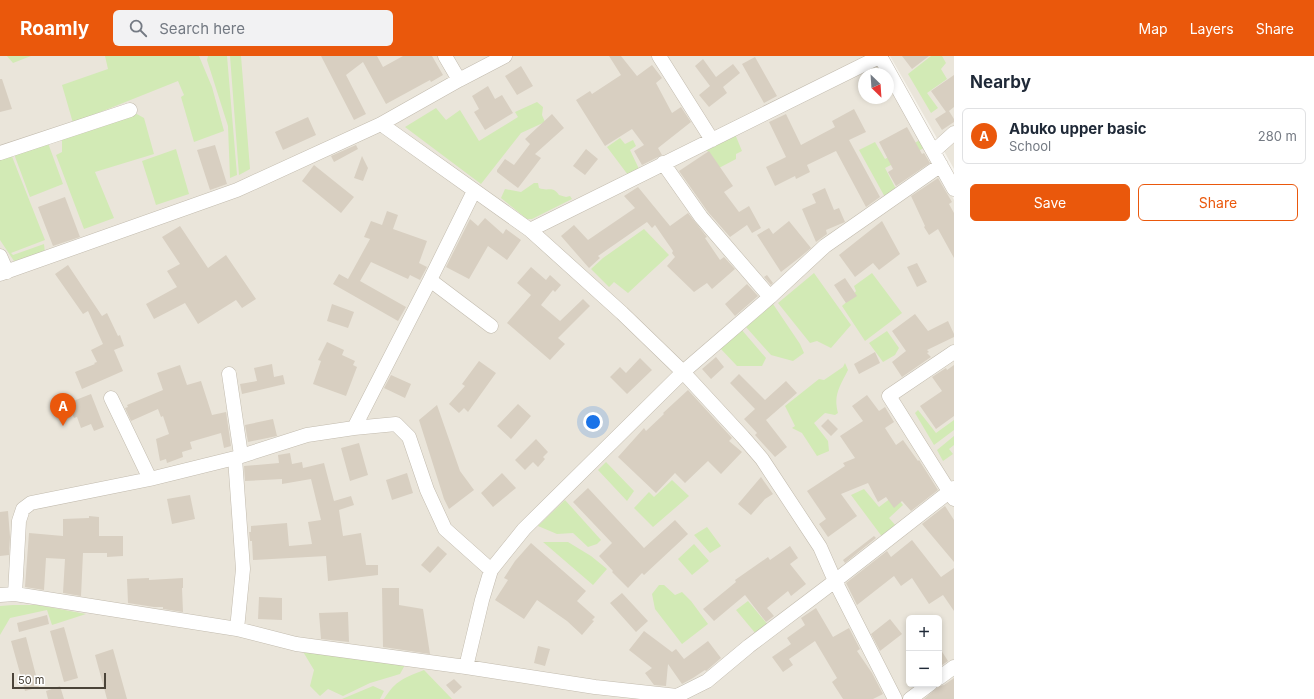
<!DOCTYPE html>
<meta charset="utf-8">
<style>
body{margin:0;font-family:Inter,sans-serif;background:#f2f2f3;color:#1f2937}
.controls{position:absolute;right:12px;bottom:12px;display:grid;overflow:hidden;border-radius:6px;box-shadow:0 2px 6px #0003}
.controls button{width:36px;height:36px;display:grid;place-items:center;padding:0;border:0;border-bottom:1px solid #e0e1e3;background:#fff;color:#1f2937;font:20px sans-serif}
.compass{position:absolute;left:858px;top:12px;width:36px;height:36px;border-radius:50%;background:#fff;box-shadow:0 2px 6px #0003;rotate:155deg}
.scale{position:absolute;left:12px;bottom:10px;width:94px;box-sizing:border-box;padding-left:4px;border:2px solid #4b4439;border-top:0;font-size:11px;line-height:14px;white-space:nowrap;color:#4b4439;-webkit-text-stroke:3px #fff;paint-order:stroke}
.you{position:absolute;left:593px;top:366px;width:14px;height:14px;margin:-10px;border:3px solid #fff;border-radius:50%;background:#1a73e8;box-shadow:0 0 0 6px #1a73e833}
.badge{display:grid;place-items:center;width:26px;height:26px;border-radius:50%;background:#ea580c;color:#fff;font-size:13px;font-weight:700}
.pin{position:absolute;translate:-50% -33px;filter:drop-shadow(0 1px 2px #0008)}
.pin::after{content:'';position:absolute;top:21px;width:14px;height:12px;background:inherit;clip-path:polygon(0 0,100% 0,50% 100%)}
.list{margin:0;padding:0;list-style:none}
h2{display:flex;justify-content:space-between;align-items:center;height:52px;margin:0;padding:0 16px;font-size:17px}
h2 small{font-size:13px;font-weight:400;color:#747a83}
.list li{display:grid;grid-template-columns:26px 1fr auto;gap:12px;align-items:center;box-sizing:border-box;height:56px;margin:0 8px 8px;padding:0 8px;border:1px solid #e0e1e3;border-radius:6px}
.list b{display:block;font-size:15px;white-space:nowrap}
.list p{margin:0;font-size:13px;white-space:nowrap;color:#747a83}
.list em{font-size:13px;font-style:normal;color:#747a83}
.actions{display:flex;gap:8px;padding:12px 16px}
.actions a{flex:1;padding:9px 0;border:1px solid #ea580c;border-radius:6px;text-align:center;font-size:14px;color:#ea580c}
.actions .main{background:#ea580c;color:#fff}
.icon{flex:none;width:22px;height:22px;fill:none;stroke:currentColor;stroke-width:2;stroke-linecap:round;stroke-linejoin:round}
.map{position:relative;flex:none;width:954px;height:643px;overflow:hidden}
header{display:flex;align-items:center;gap:24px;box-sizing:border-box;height:56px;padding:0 20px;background:#ea580c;color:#fff}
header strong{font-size:19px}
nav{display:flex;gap:22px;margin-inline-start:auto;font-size:14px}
.search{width:280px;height:36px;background:#f2f2f3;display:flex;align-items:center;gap:10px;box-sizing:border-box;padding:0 14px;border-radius:6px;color:#747a83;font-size:15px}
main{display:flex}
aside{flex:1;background:#fff}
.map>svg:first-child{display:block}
</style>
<header>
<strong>Roamly</strong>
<div class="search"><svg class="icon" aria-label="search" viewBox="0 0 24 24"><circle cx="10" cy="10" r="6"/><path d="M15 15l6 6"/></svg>Search here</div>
<nav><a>Map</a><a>Layers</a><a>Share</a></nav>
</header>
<main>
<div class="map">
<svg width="954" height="643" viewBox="0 0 954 643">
<rect width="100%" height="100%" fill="#f6f3ec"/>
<path fill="#eae5da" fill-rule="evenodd" d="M0,0H876L886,18H864V42H888V22L954,144V643H0ZM909,562H939V628H909Z
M890,0H954V113L934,77Z"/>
<path fill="#d2eab5" d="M7,0H31L13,7Z
M105,0H199L212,31L224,75L194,86L181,41L184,39L178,25L73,67L62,29L108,13Z
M208,0H227L237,119L230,122L228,70L207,4Z
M230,0H241L250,113L239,119Z
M931,0H942L946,7L941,13L947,23L927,37L938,52L931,57L908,18Z
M537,46L543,51L542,59L545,66L521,77L481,128L405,71L436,52L446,64L460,54L479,85L518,61L515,56Z
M135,57L144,62L154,98L95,116L114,162L84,173L56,99L62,96V81Z
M735,78L742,95L736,98V103L719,112L706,93Z
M620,82L625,88L633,84L636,90L630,94L639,113L628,119L607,91Z
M920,84L924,92L885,112L897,135L886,143L859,94L875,86L885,103Z
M48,87L63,128L30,141L14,98Z
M176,93L189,138L156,149L142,105Z
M11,98L45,184L11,197L13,199L44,188L45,197L14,205L0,184V101Z
M534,127H538L539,132C549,136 552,129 559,139L566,141L570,140L572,143L532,163H527L501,142L505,133L521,136Z
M644,173L669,199L628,237L614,226L609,231L591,213L603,202Z
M814,217L851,269L831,292L817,285L810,287L778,247Z
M872,217L902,257L865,285L842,250L851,242L856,235L854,230Z
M773,248L800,288L804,297L793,305L771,299L746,271Z
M741,273L766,302L762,310H737L720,292Z
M887,275L899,292L895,299L883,306L869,287Z
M845,307L848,314C840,330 833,339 838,357L835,359L825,357L814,367L828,385L829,395L817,400L802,377L792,372L795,370L785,350L819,323L824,324L843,311Z
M918,354L936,377L954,364V374L934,389L915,357Z
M954,380V389L949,393L953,398L943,405L937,394Z
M606,406L634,435L627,445L598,414Z
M672,424L689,440L653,471L634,452L649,436L654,441Z
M864,433L879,451L895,439L903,449L889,462L897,471L883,482L851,439Z
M565,444L601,484L597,488L588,491L573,477L557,478L538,470Z
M707,471L721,490L710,497L694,479Z
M543,486H568L591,500L607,513L593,529Z
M694,488L709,505L692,519L678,503Z
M659,529H664L675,539L682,536L691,545L708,568L682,588L655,553L652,538Z
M748,545L768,569L756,578L736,554Z
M13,549H38L86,558L52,569L47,554L10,562L0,579V550Z
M302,594L405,609L400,618L370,627L343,640L328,633L320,640L310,630L314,614Z
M424,614L452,643H384C396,624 404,622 424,614Z
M373,630L384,635L380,643H342Z"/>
<path fill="#d8cfc1" d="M321,0H377L383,11L403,0H432L443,19L431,26L430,24L386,48L363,6L346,19L366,58L354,64Z
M609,0H621L637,20L652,9L662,22L656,27L672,57L681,51L691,66L658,92L662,99L642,109L634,95L644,89L632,73L605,90L576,44L590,35L592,38L621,19Z
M902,0H929L912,13Z
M755,1L777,40L764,47L742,8Z
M703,3L716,21L733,8L740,17L723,31L727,37L709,51L699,39L710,30L695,10Z
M521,10L533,30L517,39L505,20Z
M954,19V51L949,55L954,63V66L942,74L935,63L946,56L931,35Z
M0,23H2L12,53L0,56Z
M488,30L495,43L502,39L513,57L485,74L474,56L479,53L472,40Z
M854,53L866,76L849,84L880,141L866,151L836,95L807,109L810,116L796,123L795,120L775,130L766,111L786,101L769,66L786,58L801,89L835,71L832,65Z
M552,58L564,72L535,98L541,102L518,132L497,116V114L505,103L514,109L530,88L525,83Z
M308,61L316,79L283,94L275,76Z
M907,71L922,98L924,97L930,107L896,130L888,116L893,113L879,86Z
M215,89L227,128L210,134L197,94Z
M356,89L358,93L334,106L331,100Z
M586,93L598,103L585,119L573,110Z
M709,95L733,130L724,136L739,156L749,150L761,172L752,177L747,169L730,181L708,156L679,115Z
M362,100L368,112L363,125L354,122Z
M314,109L354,141L341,157L302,125Z
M938,122L952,146L949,148L954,157V202L938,173L929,179L924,171L925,170L911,140Z
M638,131L670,170L688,157L707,181L705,182L720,204L724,201L735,213L712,233L707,227L694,236L667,210L675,201L672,197L673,195L655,169L652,172L647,166L598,200L600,202L589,212L561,180L574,169L588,184L635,152L624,140Z
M825,132L834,154L839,152L845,166L826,174L827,178L816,186L802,153L816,147L812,138Z
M65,141L80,181L53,190L38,151Z
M387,155L398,159L393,173L427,185L419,207L427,211L420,224L410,219L408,223L371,206L360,225L406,251L398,265L333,228L339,218L348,223L370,183L364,181L371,165L382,169Z
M485,162L503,178L506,173L521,184L507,204L488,190L469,223L446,211L470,163L478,170Z
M789,165L811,192L799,202L781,216L757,179L769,172L773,178Z
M882,165L900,198L879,214L873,207L855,221L839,199Z
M180,170L208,212L226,199L256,243L242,252L236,244L198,268L185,247L154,263L146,248L177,231L167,215L180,208L162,181Z
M917,207L927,226L917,231L907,211Z
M68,209L102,260L107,257L118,280L120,279L124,290L114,294L123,315L82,333L75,316L95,308L94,307L97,306L91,294L103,288L88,255L83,258L55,218Z
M531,211L546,224L550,219L561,229L555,236L553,234L541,249L560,265L583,243L590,250L558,282L565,288L550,304L507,267L531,239L517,227Z
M767,219L773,227L771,229L764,221Z
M845,222L857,240L846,247L834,229Z
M747,228L758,240L735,260L725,248Z
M332,248L354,256L348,272L327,265Z
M915,258L928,275L948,265L954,278V281L927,294L929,296L927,297L931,301L902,321L892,306L906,295L892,275Z
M327,286L344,294L342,299L355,305L353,309L357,311L346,340L313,328L321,305L318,304Z
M875,296L880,307L859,318L854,308Z
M716,301L724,311L711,323L702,313Z
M640,302L652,314L627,338L610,321L620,311L626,317Z
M479,305L496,317L468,356L464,352L459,357L449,348L465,330L462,328Z
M272,308L274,321L283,319L285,328L242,338L240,328L257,325L254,312Z
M180,309L187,329L201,325L212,359L226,356L231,390L224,392L221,377L190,386L192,393L182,396L183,401L167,407L166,403L160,405L156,383L169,378L163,360L161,361L158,353L131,365L125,352L128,351L127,349L163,334L157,317Z
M954,309V360L936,373L920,350L942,335L932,321L946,312L947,314Z
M739,318L765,344L786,325L797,337L766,364L787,391L775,401L755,379L757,377L744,363L755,353L730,327Z
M391,319L411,328L405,342L384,332Z
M688,334L732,382L729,385L742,396L721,418L708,405L685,427L675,417L656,437L618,401L644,372L646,375L664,358L663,357Z
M91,338L104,371L94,375L91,368L81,372L77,361L74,362L68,347Z
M867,339L879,355L885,351L894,366L885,372L896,389L903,384L918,405L919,404L938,434L911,455L902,445L894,452L886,441L878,446L868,427L841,438L857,460L828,481L819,468L826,463L807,435L845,410L843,407L855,402L840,380L863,365L852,350Z
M518,348L531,360L511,383L497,370Z
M437,349L460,415L474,434L449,453L444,443L419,364Z
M273,363L277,380L248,386L245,369Z
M828,363L838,373L831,380L821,370Z
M536,383L548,396L543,401L545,403L538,411L533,406L525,414L515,404Z
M359,387L368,419L350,425L341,392Z
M290,397L292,408L302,406L303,412L324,407L334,445L351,440L354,449L339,454L343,480L361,477L366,509H378V519L328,525L326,500L253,504L252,485H250L249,476H251V470L287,467L289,490L312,488L308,466L321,464L311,423L282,428V423L245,425L244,410L279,407L278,399Z
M407,417L413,437L392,444L386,424Z
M502,417L516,432L493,451L481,437Z
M761,421L773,438L765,443L751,459L738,448Z
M588,432L644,492L675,464L688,478L644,519L642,517L628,532L612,516L613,515L599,500L612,487L573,446Z
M190,439L195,463L172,468L167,443Z
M945,450L954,464V506L922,468Z
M8,455L10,481L9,499L0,500V456Z
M89,460L99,461V480H123V500L107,501V497H83L81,540L63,537L65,503L46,502L44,534L25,531L29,477L63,480V463L89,462Z
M874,480L876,482L845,507L843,504Z
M912,484L941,521L954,512V555L943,539L929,548L912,522L901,530L894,520L857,549L846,527L887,495L891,501Z
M531,487L586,535L577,545L595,561L592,564L594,565L582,579L567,565L537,544L524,563L495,544L508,524L504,522L515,505Z
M438,490L447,498L430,517L421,509Z
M790,490L798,502L790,508L806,528L791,540L788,535L767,552L774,560L766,566L745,539L714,565L703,553L736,526L735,524L768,501L770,504Z
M149,522V524L183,522V532H182L183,556L163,553V551H154L128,547L127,523Z
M382,532H399V549L423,553L430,598L383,591Z
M622,537L648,565L636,576L610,547Z
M259,541L282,542V564L258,563Z
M816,552L833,581L849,572L860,593L857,595L872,617L883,638L873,643H843L832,626L837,622L815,585L789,603L793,609L783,616L772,601L791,588L787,582L805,569L801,562Z
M348,556L349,586L321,583L319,557Z
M47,559L49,568L19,576L17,567Z
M890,563L902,578L880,595L871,578Z
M64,571L78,622L64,626L50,575Z
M644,575L672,596L676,593L684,603L708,585L721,602L706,615L705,614L693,622L682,628L668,608L666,630L654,629L645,617L652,612L629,594Z
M26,581L39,631L25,635L11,585Z
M538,590L550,593L545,610L534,607Z
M939,591L948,605L939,611Z
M113,593L127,643H107L95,599Z
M954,622V643H924L939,630L944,629Z
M454,623L462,631L454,638L446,629Z
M60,630L64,643H48L46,635Z"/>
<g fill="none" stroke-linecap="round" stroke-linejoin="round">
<defs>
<path id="minor" d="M445,0L459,24
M659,0L712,84
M880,0L954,133
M381,68L530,174L622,257L683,316L743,381L762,403L820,491L835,525L895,643
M934,95L954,77
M0,97L130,54
M663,107L701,161L770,241
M474,135L430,224L354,372L396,368L409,381L427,434L445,473L491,514
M530,174L881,0
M0,200L7,216
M0,218L237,134L381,68L459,24L505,0
M430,224L491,270
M954,296L889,340L954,443
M229,318L241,399
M111,342L150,423
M235,402L243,513L237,573
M15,538L19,465L23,453L31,447L150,423L235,402L307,379L354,372
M0,539L15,538L237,573L296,588L466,611L595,631L677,640L707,625L749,590L835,525L954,432
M466,611L482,544L491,514L524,473L683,316L770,241L825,190L941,109
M939,622L954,611
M910,643L930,628"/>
</defs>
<use href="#minor" stroke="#c2bbae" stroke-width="15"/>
<use href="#minor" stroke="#fff" stroke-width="14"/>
</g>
</svg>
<div class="controls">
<button>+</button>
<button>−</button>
</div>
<svg class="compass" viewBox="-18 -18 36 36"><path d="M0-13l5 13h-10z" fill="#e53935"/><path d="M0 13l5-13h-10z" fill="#747a83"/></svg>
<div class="scale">50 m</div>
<div class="you"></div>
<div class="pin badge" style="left:63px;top:370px">A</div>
</div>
<aside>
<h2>Nearby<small></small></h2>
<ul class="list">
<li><span class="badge">A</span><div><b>Abuko upper basic</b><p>School</p></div><em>280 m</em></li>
</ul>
<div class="actions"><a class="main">Save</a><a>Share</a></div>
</aside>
</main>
